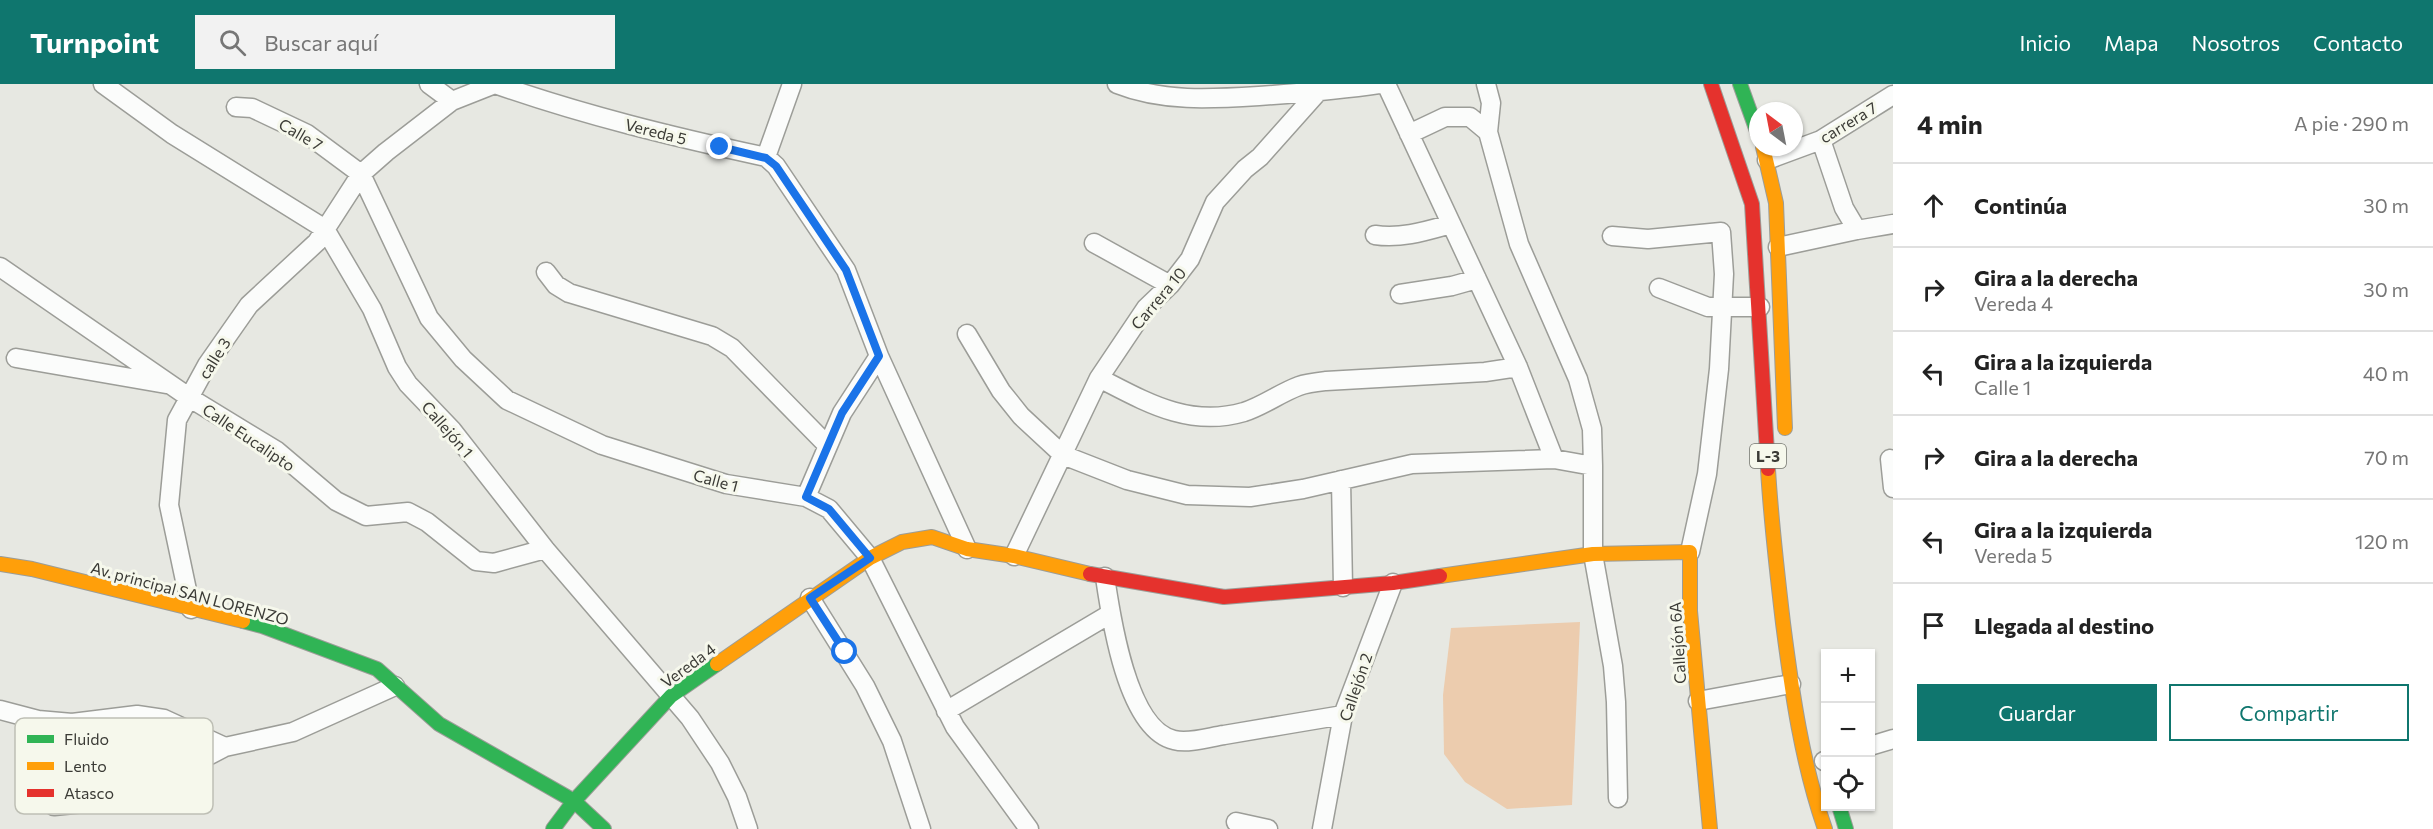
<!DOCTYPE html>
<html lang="es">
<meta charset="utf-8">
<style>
body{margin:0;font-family:Commissioner,sans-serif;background:#f2f2f2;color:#222}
.controls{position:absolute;right:18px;bottom:18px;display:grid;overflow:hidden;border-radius:0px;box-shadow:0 2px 4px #0004}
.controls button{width:54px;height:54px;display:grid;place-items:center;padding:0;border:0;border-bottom:2px solid #e0e0e0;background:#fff;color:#222;font:30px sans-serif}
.compass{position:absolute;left:1749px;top:18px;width:54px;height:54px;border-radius:50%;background:#fff;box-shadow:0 2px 4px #0004;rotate:328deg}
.stop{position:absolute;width:18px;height:18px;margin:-14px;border:4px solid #1a73e8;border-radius:50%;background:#fff}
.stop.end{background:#1a73e8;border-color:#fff;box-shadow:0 2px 6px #0008}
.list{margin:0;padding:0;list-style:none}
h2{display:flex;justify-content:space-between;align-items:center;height:78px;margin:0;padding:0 24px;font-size:26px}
h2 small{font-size:20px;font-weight:400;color:#767676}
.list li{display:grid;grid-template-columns:39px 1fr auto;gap:18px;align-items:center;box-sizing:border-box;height:84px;padding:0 24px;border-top:2px solid #e0e0e0}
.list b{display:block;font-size:22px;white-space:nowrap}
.list p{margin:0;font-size:20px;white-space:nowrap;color:#767676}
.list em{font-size:20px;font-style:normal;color:#767676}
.actions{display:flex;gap:12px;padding:18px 24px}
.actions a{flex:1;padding:14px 0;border:2px solid #0f766e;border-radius:0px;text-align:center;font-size:21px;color:#0f766e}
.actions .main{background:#0f766e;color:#fff}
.icon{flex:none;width:33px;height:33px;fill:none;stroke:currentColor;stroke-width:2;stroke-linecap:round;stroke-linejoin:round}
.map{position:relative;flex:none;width:1893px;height:745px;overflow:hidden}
header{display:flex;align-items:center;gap:36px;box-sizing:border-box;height:84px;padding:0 30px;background:#0f766e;color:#fff}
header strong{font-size:28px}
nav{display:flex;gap:33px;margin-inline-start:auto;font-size:21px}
.search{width:420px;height:54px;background:#f2f2f2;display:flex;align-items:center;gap:15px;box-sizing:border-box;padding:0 21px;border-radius:0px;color:#767676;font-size:22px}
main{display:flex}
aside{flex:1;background:#fff}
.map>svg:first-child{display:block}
</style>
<header>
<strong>Turnpoint</strong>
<div class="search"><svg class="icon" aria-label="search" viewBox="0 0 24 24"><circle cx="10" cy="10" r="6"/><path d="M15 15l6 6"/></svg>Buscar aquí</div>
<nav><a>Inicio</a><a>Mapa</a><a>Nosotros</a><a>Contacto</a></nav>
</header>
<main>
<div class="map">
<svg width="1893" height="745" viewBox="0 0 1893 745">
<rect width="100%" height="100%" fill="#e7e8e2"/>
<path fill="#ecccae" d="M1580,538L1572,721L1507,725L1465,698L1444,670L1443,611L1451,544Z"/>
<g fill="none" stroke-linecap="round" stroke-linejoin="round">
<defs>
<path id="street" d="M103,0L172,50L325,145L372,225L397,283L408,300L452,346L545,465L690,634L720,679L737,713L748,745
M429,0L452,17
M1117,0C1162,18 1211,15 1259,12C1300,9 1339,6 1379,0
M1386,0L1518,283L1554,375
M1486,0L1491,19L1488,48
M236,23L252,24L307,50L361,90L429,234L463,275L507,316L602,361L726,400L806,413L829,425L870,474L955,643L1029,745
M1409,50L1445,33H1470L1488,48L1519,160L1578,295L1592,345L1593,382
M1821,56L1844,124L1857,146L1893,140
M766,73L792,0
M1767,76L1821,56L1893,11
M1375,151C1401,155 1426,147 1451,140
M1612,152L1648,155L1721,148L1724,190L1719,285L1707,390L1690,468
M1094,159L1170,201
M1778,163L1857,146
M0,183L190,314L277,367L336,417L366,432L408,428L427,438L476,477L494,479L545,465
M546,188L556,201L569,209L712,252L732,264L827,361
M1659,204L1708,223H1760
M1400,210L1452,202L1477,195
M967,250L1001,307L1021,332L1063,371L1127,396L1187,411L1250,413L1303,405L1412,380L1554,375L1593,382V470L1613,582L1616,618L1618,714
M16,274L166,300
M1099,294C1146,318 1189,344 1244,328C1263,322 1280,309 1299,302C1307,299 1317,298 1326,297L1485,288L1518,283
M1890,375L1893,404
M1341,396L1343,503
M806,413L842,329L879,272
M1014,472L1099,294L1146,224L1170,201L1190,175L1215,118L1245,85L1260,73L1317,9
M1105,493C1111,534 1127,645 1174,656C1189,660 1210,653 1224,651C1264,644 1303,638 1343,631
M810,514L865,602L892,657L921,745
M191,525L169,421L177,336L207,281L249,221L317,158L361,90L386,68L452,17L495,0C583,31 674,53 766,73L776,82L846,186L879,272L967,465
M1698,617L1791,600
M0,626L38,636L72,639L137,631L164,635L225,663L293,648L395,602
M946,627L1110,530
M1870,662L1893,655
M1824,677H1826
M54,722L94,718L160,697L225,663
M1236,738L1268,745
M1322,745L1343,631L1393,499"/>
<path id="fast" d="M1740,0L1758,50
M243,537L262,542L377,585L439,640L574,717L604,745
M1839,722L1846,745
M553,745L574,717L671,612L717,580"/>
<path id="slow" d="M1763,63L1776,119L1785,344
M1768,385C1771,437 1777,488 1783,539C1792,609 1802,679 1825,745
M0,480L32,485L243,537
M1440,492L1593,470L1690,468V527L1710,745
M717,580L870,474L902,458L932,453L967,465L1014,472L1090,490"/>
<path id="jam" d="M1711,0L1752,120L1768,385
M1090,490L1224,513L1393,499L1440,492"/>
</defs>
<use href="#street" stroke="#9c9d98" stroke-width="21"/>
<use href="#fast" stroke="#9c9d98" stroke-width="16"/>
<use href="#slow" stroke="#9c9d98" stroke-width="16"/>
<use href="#jam" stroke="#9c9d98" stroke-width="16"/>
<use href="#street" stroke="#fbfcfb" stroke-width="18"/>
<use href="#fast" stroke="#30b455" stroke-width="14"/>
<use href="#slow" stroke="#ff9f0a" stroke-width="14"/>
<use href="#jam" stroke="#e5322d" stroke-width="14"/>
</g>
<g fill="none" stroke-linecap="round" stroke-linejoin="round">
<path stroke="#1a73e8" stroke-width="8" d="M720,63L766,74L776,82L846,186L879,272L842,329L806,413L829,425L870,474L810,514L845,568"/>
</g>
<g text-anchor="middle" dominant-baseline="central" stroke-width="6" stroke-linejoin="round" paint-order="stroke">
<rect fill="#f6f8ec" stroke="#73746d" stroke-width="1.5" x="1750" y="360" width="36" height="24" rx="4.5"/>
<g font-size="15" font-weight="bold" fill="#3b3b36">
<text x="1768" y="372">L-3</text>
</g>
<g font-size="16" fill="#3b3b36" stroke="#f6f8ec">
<text transform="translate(1848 38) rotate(-31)">carrera 7</text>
<text transform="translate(656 47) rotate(14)">Vereda 5</text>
<text transform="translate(301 50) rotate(30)">Calle 7</text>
<text transform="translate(1158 214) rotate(-50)">Carrera 10</text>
<text transform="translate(214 274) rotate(-58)">calle 3</text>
<text transform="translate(448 345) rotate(49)">Callejón 1</text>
<text transform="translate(249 353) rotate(34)">Calle Eucalipto</text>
<text transform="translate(716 396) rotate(15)">Calle 1</text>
<text transform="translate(190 509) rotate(15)">Av. principal SAN LORENZO</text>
<text transform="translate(1677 559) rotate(-94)">Callejón 6A</text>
<text transform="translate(688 581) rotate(-36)">Vereda 4</text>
<text transform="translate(1355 603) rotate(-71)">Callejón 2</text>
</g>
</g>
<rect x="15" y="634" width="198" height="96" rx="9" fill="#f6f8ec" stroke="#bebfb5" stroke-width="1.5"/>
<rect x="27" y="651" width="27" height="8" fill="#30b455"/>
<rect x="27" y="678" width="27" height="8" fill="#ff9f0a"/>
<rect x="27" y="705" width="27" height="8" fill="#e5322d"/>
<g font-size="16" fill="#3b3b36">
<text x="64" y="661">Fluido</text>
<text x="64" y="688">Lento</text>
<text x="64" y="715">Atasco</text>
</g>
</svg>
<div class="controls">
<button>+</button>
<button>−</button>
<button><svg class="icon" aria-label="locate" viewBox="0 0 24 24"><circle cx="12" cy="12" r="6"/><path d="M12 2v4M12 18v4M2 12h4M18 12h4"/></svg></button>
</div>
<svg class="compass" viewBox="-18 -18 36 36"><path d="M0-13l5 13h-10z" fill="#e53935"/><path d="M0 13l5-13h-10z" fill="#767676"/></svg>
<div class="stop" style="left:845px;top:568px"></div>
<div class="stop end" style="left:720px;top:63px"></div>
</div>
<aside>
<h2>4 min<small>A pie · 290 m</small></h2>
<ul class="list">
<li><svg class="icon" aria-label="ahead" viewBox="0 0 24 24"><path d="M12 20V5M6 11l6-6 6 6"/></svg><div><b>Continúa</b></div><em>30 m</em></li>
<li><svg class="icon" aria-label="right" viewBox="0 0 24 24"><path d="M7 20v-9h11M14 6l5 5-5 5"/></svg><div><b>Gira a la derecha</b><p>Vereda 4</p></div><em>30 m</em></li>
<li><svg class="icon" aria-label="left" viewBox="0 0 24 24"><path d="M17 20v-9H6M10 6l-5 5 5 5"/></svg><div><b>Gira a la izquierda</b><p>Calle 1</p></div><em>40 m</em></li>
<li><svg class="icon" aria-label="right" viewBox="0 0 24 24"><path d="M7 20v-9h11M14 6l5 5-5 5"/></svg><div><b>Gira a la derecha</b></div><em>70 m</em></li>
<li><svg class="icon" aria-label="left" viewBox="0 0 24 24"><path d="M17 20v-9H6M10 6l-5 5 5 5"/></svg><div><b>Gira a la izquierda</b><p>Vereda 5</p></div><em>120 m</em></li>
<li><svg class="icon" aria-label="arrive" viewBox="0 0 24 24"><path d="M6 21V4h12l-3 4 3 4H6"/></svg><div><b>Llegada al destino</b></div></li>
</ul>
<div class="actions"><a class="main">Guardar</a><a>Compartir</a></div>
</aside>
</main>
